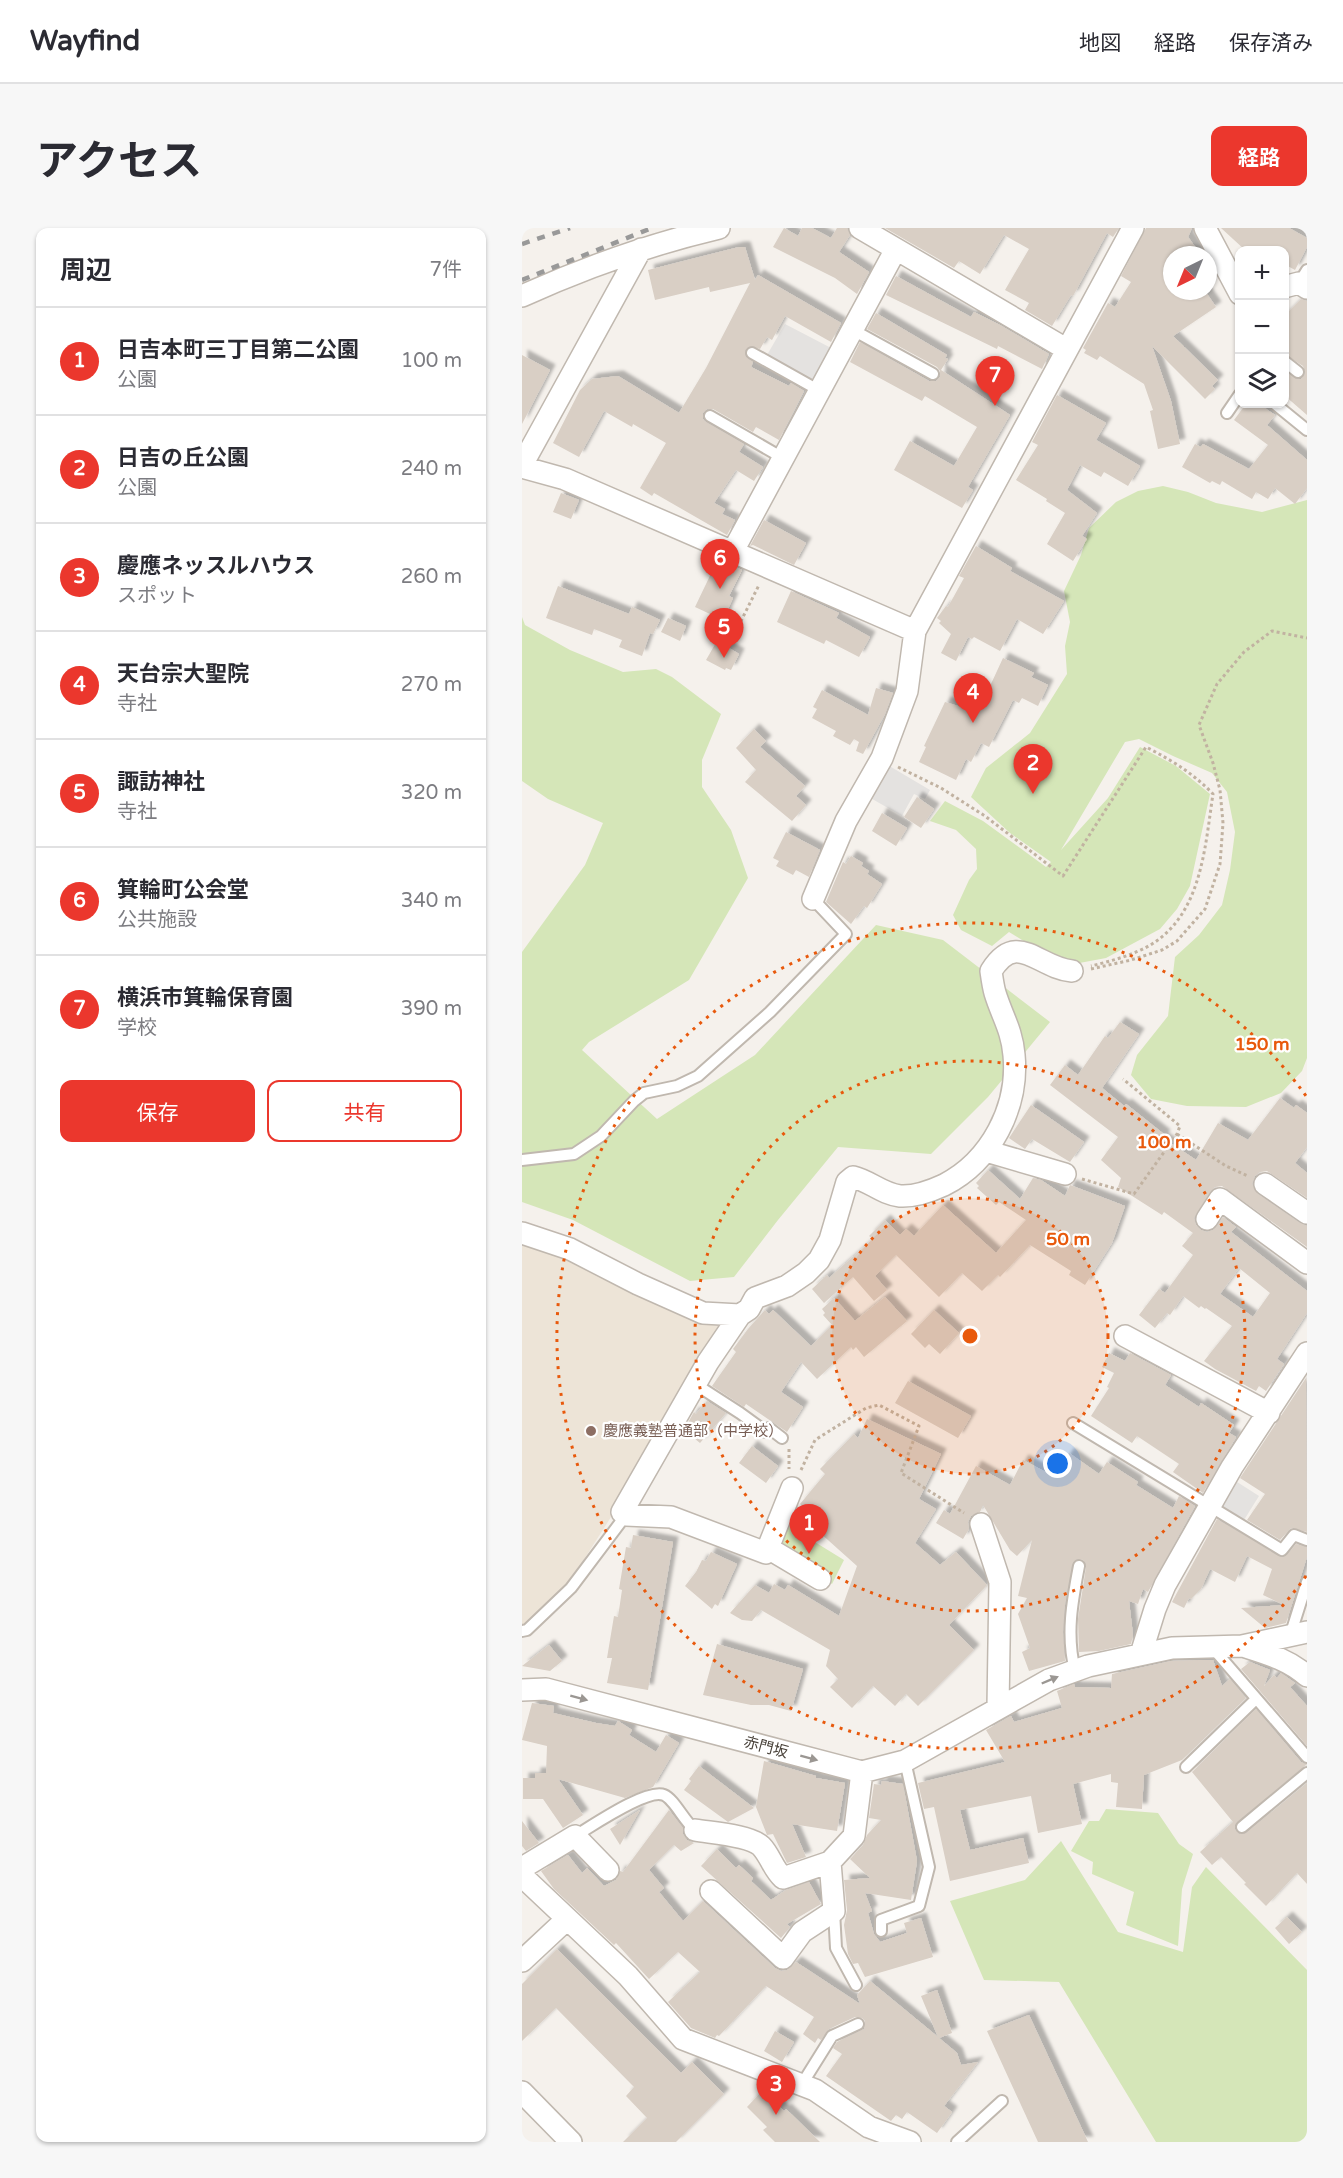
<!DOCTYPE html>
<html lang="ja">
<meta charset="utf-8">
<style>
body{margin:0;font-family:"Varela Round","Noto Sans JP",sans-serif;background:#f7f7f7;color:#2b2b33}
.controls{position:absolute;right:18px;top:18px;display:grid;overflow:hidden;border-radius:12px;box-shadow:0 2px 4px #0004}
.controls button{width:54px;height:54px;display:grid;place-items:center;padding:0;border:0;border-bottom:2px solid #e1e1e2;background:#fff;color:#2b2b33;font:30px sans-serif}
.compass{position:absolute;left:641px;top:18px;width:54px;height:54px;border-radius:50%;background:#fff;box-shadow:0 2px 4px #0004;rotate:223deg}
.you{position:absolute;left:536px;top:1236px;width:21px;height:21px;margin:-15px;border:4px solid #fff;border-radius:50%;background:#1a73e8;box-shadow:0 0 0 9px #1a73e833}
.badge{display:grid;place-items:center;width:39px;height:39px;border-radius:50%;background:#eb372d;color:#fff;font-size:20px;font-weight:700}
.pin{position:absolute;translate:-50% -50px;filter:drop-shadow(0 2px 3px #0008)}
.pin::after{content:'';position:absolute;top:32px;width:21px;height:18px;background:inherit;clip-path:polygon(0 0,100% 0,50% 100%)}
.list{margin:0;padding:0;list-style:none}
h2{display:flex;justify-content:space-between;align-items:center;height:78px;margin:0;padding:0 24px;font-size:26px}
h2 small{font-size:20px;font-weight:400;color:#7c7c81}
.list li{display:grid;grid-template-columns:39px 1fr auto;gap:18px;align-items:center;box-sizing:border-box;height:108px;padding:0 24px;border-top:2px solid #e1e1e2}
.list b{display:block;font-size:22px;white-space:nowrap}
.list p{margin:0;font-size:20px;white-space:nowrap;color:#7c7c81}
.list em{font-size:20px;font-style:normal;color:#7c7c81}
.actions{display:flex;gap:12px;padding:18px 24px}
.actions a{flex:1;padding:14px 0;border:2px solid #eb372d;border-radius:12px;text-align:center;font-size:21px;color:#eb372d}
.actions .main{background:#eb372d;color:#fff}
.icon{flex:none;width:33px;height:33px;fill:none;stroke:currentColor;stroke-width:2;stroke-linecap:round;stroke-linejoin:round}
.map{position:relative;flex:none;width:785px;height:1914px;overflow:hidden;border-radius:12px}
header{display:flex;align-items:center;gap:36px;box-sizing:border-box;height:84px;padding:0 30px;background:#fff;border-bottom:2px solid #e1e1e2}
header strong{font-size:28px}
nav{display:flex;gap:33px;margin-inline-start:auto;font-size:21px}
.intro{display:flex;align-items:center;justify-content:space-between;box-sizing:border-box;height:144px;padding:0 36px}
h1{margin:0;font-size:42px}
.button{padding:15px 27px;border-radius:12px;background:#eb372d;color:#fff;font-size:21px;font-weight:700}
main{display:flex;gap:36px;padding:0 36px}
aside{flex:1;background:#fff;border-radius:12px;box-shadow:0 2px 4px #0004}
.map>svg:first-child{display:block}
</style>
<header>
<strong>Wayfind</strong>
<nav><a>地図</a><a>経路</a><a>保存済み</a></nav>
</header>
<div class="intro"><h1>アクセス</h1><a class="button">経路</a></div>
<main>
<aside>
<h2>周辺<small>7件</small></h2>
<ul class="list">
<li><span class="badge">1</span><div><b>日吉本町三丁目第二公園</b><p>公園</p></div><em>100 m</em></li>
<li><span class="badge">2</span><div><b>日吉の丘公園</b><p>公園</p></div><em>240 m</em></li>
<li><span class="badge">3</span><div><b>慶應ネッスルハウス</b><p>スポット</p></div><em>260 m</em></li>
<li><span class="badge">4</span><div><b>天台宗大聖院</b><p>寺社</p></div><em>270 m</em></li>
<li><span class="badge">5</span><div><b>諏訪神社</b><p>寺社</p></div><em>320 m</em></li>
<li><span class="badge">6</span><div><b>箕輪町公会堂</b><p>公共施設</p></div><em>340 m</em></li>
<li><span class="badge">7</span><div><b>横浜市箕輪保育園</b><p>学校</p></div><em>390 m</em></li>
</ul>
<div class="actions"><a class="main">保存</a><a>共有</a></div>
</aside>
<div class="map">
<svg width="785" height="1914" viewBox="0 0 785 1914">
<defs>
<filter id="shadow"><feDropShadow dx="5.5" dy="-5.5" stdDeviation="1.5" flood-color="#0004"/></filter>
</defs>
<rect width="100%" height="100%" fill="#f5f1ec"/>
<path fill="#ede4d7" d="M0,1015L35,1025L212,1095L49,1352L0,1398Z"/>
<path fill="#d5e6b8" d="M641,258L666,264L694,275L740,284L785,272V830L780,843L759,865L724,879L665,878L629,871L609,847L615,827L646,788L653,729L677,707L700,677L708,642L713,604L705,564L690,545L651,528L617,511L603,514L539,622L586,570L618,519L654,538L688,566L668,658L655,681L638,701L584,730L552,736L524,727L487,704L470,718L439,702L431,687L447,652L455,641L454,621L434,602L408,593L423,573L461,593L524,639L529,634L488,605L449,569L464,540L508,505L545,446L543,418L548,394L542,363L559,327L567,300L594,274L616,263Z
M0,389L3,397L48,422L101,444L134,441L150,449L199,486L180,532V559L209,602L226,650L167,752L67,814L60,822L135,891L233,827L354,697L421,712L528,794L466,869L409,926L316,919L256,992L212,1049L168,1053L51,992L0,974V724L63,637L81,595L26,571L0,553Z
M262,1295L322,1332L310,1356L252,1320Z
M584,1581L636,1585L657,1616L671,1626L660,1661L656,1718L604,1697L612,1664L570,1646L571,1634L549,1623L567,1593H577Z
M539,1613L596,1704L661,1724L670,1659L684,1639L785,1742V1914H634L537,1754L462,1752L428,1673L503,1652Z"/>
<path fill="#e4e2e0" d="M263,96L311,121L296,149L287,152L245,127Z
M364,536L408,562L403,571L392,566L380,588L345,568Z
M712,1252L737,1268L722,1292L696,1276Z"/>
<path fill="#d9cfc5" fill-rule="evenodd" filter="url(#shadow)" d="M262,0L276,8L280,0H290L309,10L315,0H325L328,7L317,24L347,44L335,66L313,50L251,19Z
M363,0H597L591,9L585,5L551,68L549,67L530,98L503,82L507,75L483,62L507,21L482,7L458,46L437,33L432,40Z
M624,0H670L666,9L679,27H650V63H683L694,79L651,108L696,152L690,158L693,161L683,171L630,118L649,173L658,216L636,221L628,183L631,182L622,156L578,128L575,132L562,125L564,122L561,120L586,75L593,79L609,54L599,48Z
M699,0H767L785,10V19L773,42L762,36V22H723Z
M217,19H223L233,52L236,47L319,95L309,114L263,88L250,112L245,109L238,121L229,118L223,122L224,129L231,134L229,139L267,158L269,155L282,163L257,212L234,199L231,204L191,181H185L181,185V191L184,194L222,216L217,224L241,239L232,253L214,242L192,275L203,281L200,286L213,292L205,307L132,265L130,268L118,260L144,215L111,196L110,199L82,183L57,229L31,215L58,162L70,151L96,148L157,185L184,140L228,55L188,64L187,59L133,72L126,42Z
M374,48L449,89L452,84L478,97L527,126L520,141L476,118L475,121L364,67Z
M779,71L785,73V187L762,167V143L776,151H779L783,146L781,138L762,126V88Z
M354,85L425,127L423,130L426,131L419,142L488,187L446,259L451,262L440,280L372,242L388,213L432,238L455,199L403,168L400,173L328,134L338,114L407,153H414L418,149V143L415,139L345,101Z
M0,127L28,142L0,196Z
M535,167L584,195L574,212L618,238L606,258L582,244L579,249L558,237L545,262L575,285L560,308L565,311L551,333L525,316L543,285L524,273L525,271L494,252L516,217L510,214Z
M724,176H737L753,187L745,197L785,232V260L773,276L753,260L746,271L734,264L730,271L700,253L698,257L690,253L688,255L660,239L673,216L679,219L681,216L727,241L746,217L712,192Z
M39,265L57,272L49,291L31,284Z
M242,292L284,315L272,337L231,317L228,318Z
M454,318L490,340L488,343L542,373L521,406L495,391L478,423L452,409L450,411L446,409L434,433L419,425L429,406L417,395L419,393L415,390L424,378L426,379L442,350L437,348Z
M196,331L220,342L207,368L211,370L201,392L173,379Z
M36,358L107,386L110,379L138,392L131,406L128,405L120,428L97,419L100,412L72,401L70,407L24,390Z
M269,363L317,385L314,390L348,409L337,429L304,412L302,416L255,394Z
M146,390L164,398L158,413L139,404Z
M195,413L217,426L209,442L204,440L203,442L184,432Z
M481,430L512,445L509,449L526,457L516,478L500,470L497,475L491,472L467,519L459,515L449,534L444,531L434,552L397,534L404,519L402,518L423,474L449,482L451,479L457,482Z
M354,460L371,465L363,486L341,526L334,523L337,514L332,511L328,517L311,508L314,503L290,490L295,481L291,479L300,462L346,487Z
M232,501L244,513L238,519L283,558L274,568L284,577L270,593L223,554L234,542L214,520Z
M395,569L412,581L399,600L382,589Z
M360,585L385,600L374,618L350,603Z
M264,604L298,622L287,649L274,642L271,647L254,638L257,633L251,630Z
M329,628L341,635L339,638L347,643L345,646L360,656L345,680L342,678L329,696L304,674L321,634L324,636Z
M598,794L617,806L580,860L602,878L604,876L643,907L641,910L674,932L696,895L726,912L758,870L772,880L774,877L785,885V919L773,935L785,945V970L745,943L738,944L733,948L730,956L736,966L778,995L785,998V1019L700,958L693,959L688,964L672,990L674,997L679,1002L685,1004L691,1002L701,989L714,999L709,1004L785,1063V1085L755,1131L762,1136L744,1163L737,1158L734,1163L693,1141L682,1133L710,1098L684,1080L683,1081L679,1078L677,1080L661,1068L648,1087L645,1085L633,1100L617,1087L637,1061L643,1065L671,1027L660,1018L671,1005L642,984L640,987L596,959L599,950L579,932L596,909L528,857L543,837L556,847L583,808L586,810ZM717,1040L748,1065L731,1089L698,1066Z
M509,877L562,914L548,934L510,911L503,921L487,910Z
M466,942L498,971L511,950L519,952L543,968L548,957L603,978L590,1015L563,1057L547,1047L549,1043L508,1017L478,1049L476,1047L460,1063L440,1045L417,1069L374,1027L353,1048L365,1062L352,1073L331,1049L302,1075L290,1061L305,1047L307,1050L351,1011L347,1008L363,992L378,1007L384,1001L392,1008L421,977L474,1025L504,992L477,974L474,977L455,960L457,958L454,955Z
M363,1069L385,1093L342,1129L334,1119L331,1122L329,1119L295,1151L279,1134L259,1164L281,1179L265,1204L224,1176L222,1179L190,1158L214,1124L211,1121L226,1101L243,1082L247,1086L251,1082L289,1118L310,1097L301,1087L303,1085L300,1081L312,1070L333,1093Z
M412,1082L437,1105L418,1126L407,1116L403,1120L389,1106Z
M587,1125L603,1133L608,1125L649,1147L643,1157L677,1179L679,1175L712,1197L707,1205L714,1209L681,1265L651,1244L657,1236L615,1208L610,1215L569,1188L587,1160L585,1159L592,1145L580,1139Z
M784,1150L785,1304L769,1300L758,1312L725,1292L743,1266L718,1250Z
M386,1153L449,1188L436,1210L373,1175Z
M185,1173L204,1185L178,1215L162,1202L172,1184L174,1186Z
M345,1191L419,1226L397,1271L414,1281L393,1315L418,1337L434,1324L465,1357L427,1397L452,1422L396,1478L384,1466L373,1478L351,1458L330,1480L308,1459L316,1451L304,1438L308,1422L239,1382L230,1393L220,1392L208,1385L233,1357L247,1365L252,1356L263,1362L266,1357L317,1388L335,1338L278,1287L284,1281L278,1276L303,1246L298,1241L332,1206L336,1210Z
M230,1218L256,1238L244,1255L217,1235Z
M547,1225L577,1246L585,1234L616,1254L614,1257L651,1280L657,1268L673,1278L626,1364L621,1361L616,1376L607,1373L611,1407L609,1416L577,1423L557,1424L556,1391L564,1339L561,1332L555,1331L550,1337L543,1377L541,1404L543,1433L507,1443L500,1424L508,1420L496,1386L505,1370L496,1368L510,1312L495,1328L488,1322L461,1277L458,1284L449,1288L446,1294L447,1301L441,1311L414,1295L422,1282L428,1286L454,1238L488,1257L501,1232L531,1248Z
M695,1291L759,1329L765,1327L774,1316L785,1319V1329L764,1395L743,1400L719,1380L762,1377L741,1367L750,1341L725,1328L713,1354L688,1341L679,1361L669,1371L667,1370L662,1380L650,1374Z
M111,1307L151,1314L126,1462L85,1455L90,1430H85L92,1388L96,1389L100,1362L97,1361L104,1319L109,1320Z
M189,1324L215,1336L196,1378L193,1376L190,1381L163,1358L174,1344L180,1332L184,1333Z
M195,1416L281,1441L269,1483L247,1477H229L181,1467Z
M27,1417L40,1433L28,1443L0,1438Z
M676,1432H691L700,1458L708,1451L724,1470L660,1532L622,1547L620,1581L594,1579L596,1555L589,1554V1546L551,1556L560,1596L516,1605L509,1568L438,1582L448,1622L501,1610L507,1635L428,1653L412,1579L402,1581L396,1555L483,1534L464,1502L489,1488L492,1494L540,1480L535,1463L552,1456L553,1459L589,1460L590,1446L649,1433Z
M728,1434L748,1442L742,1458L752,1447L755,1450L759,1445L773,1455L768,1459L785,1478V1518L719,1441Z
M10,1475L32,1478L31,1485L74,1495L93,1498L96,1493L110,1502L107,1507L134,1524L144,1507L157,1515L131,1559L103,1570L36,1551L61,1587L41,1600L21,1571H1V1550H13V1545H24L25,1518L0,1512Z
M734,1481L779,1534L785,1536L713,1597V1601L717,1606L724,1605L785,1555V1656L775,1645L744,1678L722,1656L724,1655L699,1629L690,1637L678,1624L711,1594L670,1544Z
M242,1533L294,1548V1550L323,1555L315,1603L270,1596L284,1629L265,1635L251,1606L245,1607L234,1579Z
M177,1538L232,1580L206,1594L162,1562L169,1553L167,1551Z
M360,1553L381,1556L395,1633L389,1672L343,1665L350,1683L346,1685L352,1706L358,1714L385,1705L382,1695L399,1690L411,1729L343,1749L336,1735L331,1736L326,1726L322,1697L325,1682L322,1652L348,1650L328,1631L341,1617L345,1607L359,1592L347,1590L352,1556L359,1557Z
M118,1582L98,1617L88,1601Z
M147,1582L161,1600V1606L165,1612L172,1615L159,1623L152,1617L127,1642L142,1660L137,1664L161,1693L181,1673L253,1740L259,1743L265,1742L274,1734L338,1776L335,1767L348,1753L416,1809L399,1768L415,1762L430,1805L417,1810L435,1825L439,1837L456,1834L422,1878L430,1884L415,1905L385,1884L380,1891L374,1887L369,1893L304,1848L320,1826L311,1820L315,1814L342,1801L343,1793L340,1790L333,1789L307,1801L299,1812L296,1810L293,1815L281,1806L292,1789L244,1758L197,1808L195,1807L193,1810L169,1800L146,1774L178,1744L156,1724L127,1751L94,1715L92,1717L32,1661L19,1643L46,1627L60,1645L65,1640L82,1658L94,1652L98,1643L101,1644Z
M0,1593L17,1615L4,1623L0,1618Z
M195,1621L214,1640L217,1637L231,1650L229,1653L249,1672L264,1662L287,1654L299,1676L265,1696L268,1699L259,1710L179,1638Z
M765,1689L780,1704L767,1716L753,1700Z
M35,1721L159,1845L170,1834L202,1866L154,1914H101L125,1890L104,1868L112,1859L34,1780L0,1813V1756Z
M507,1787L566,1914H516L465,1803Z
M253,1803L272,1814L260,1834L242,1823Z
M241,1862L262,1883L264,1881L298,1914H253L241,1902L245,1899L225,1879Z"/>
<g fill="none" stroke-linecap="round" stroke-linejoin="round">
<defs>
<path id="lane" d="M777,55L785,42
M331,102L411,146
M230,125L298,163
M762,133L776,144
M753,176L785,202
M705,185L718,166
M188,188L261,230
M0,932L52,926L79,908L112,873L122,865L155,858L176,848L248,784L324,706L291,671
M173,1156L218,1185L244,1204L247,1200L260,1210
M551,1195L760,1322L772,1307L785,1312
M0,1403L5,1402L49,1360L104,1287
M768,1408L785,1354
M689,1418L785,1529
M553,1443C544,1407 550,1374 557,1338
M664,1539L734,1471
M720,1599L785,1545
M53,1608C70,1598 125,1560 142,1567C152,1571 162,1593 173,1602
M312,1683L314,1720L334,1757
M359,1703V1692L397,1678L407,1639L383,1533
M280,1856L310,1808L336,1796
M435,1914L480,1873"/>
<path id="street" d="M338,0L374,21
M683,0L718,66
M762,59L777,55L785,60
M0,68C64,39 129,16 197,0
M0,237L119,21
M0,239L43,251L393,403L611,0
M211,323L374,21L544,121
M291,671L324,593L360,530L385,463L393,403
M464,923L543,946
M743,956L785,985
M685,991L698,971L785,1035
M0,1005L48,1021L116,1056L181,1085L218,1087
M603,1108L747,1185
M270,1260L244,1325L149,1289L104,1287L100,1284L186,1134L218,1087L227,1081L233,1070L265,1058L284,1045L297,1032L308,1012L325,954L331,949C348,953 360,966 378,968C393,969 409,963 422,957C469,933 497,879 492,827C490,802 480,788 473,765C471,758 470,750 469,743C495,701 516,740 550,743
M459,1296L478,1354L476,1479
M246,1320L298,1351
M724,1419C746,1426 767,1432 785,1448
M619,1426L633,1381L643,1357L710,1239L785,1125
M0,1462L24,1461L340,1544L383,1533L527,1452L566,1438L650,1420L720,1418L785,1404
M173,1602C190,1605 227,1607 239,1618C248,1627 251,1641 261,1650L308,1634L332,1608L340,1544
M0,1640L53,1608L86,1642
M0,1648L106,1748L161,1811L293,1862L347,1899L388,1914
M189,1663L261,1730L280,1704L312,1683L308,1634
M0,1733L45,1691
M0,1864L49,1914"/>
</defs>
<use href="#lane" stroke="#c0b8af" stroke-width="14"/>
<use href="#street" stroke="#c0b8af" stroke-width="24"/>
<path stroke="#c1b2a1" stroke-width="3" stroke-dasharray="3 3" stroke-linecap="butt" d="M208,415L237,357
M376,539L419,560L463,588L541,648L624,519C649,532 671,545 691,566C683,618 680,685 630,716C612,727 589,733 569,738
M569,741L609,732L640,722L655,713L683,681L698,636L701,595L698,562L691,535L677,497L695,456L722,424L750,403L785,410
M655,906L704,938L726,948
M560,951L612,966L655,906L658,898L601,851
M267,1221V1241
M279,1242L293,1212L344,1180L357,1177L397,1198L379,1245L442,1285"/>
<use href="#lane" stroke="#fff" stroke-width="10"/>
<use href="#street" stroke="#fff" stroke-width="21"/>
<path stroke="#999" stroke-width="4.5" stroke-dasharray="8 8" stroke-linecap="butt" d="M0,16L48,0
M0,52L130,0"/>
</g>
<defs><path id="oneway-solid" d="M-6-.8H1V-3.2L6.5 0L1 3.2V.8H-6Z" transform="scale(1.5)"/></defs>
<g fill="#9b9793">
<use href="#oneway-solid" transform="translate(528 1452) rotate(-23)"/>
<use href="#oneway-solid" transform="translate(57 1470) rotate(15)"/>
<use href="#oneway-solid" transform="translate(287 1530) rotate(15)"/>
</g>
<circle cx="448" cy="1108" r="138" fill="#e8590c" fill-opacity=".12"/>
<g fill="none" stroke="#e8590c" stroke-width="3" stroke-dasharray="3 6">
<circle cx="448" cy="1108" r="138"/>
<circle cx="448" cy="1108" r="275"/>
<path d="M784 1348A413 413 0 1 1 784 868"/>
</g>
<circle fill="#8d6e63" stroke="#fff" stroke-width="2" cx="69" cy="1203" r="6"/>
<g text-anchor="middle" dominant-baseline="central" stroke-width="4.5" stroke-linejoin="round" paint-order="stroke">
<g font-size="15" fill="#785e54" stroke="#fff" text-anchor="start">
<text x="81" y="1203">慶應義塾普通部（中学校）</text>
</g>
<g font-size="15" fill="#49423a" stroke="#fff">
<text transform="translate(244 1519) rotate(15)">赤門坂</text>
</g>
</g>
<circle cx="448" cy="1108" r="9" fill="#e8590c" stroke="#fff" stroke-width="3"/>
<g font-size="18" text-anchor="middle" font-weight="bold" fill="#e8590c" stroke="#fff" stroke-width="4.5" stroke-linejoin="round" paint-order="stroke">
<text x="740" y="822">150 m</text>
<text x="642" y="920">100 m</text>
<text x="546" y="1017">50 m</text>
</g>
</svg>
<div class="controls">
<button>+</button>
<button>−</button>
<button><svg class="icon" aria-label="layers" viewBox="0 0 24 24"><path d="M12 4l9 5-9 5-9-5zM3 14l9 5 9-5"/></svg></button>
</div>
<svg class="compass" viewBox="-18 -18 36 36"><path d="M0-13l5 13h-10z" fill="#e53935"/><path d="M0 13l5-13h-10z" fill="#7c7c81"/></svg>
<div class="you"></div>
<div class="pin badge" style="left:287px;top:1326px">1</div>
<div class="pin badge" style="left:511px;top:566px">2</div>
<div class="pin badge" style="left:254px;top:1887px">3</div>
<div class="pin badge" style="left:451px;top:495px">4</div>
<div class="pin badge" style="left:202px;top:430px">5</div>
<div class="pin badge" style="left:198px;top:361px">6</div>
<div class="pin badge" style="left:473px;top:178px">7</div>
</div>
</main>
